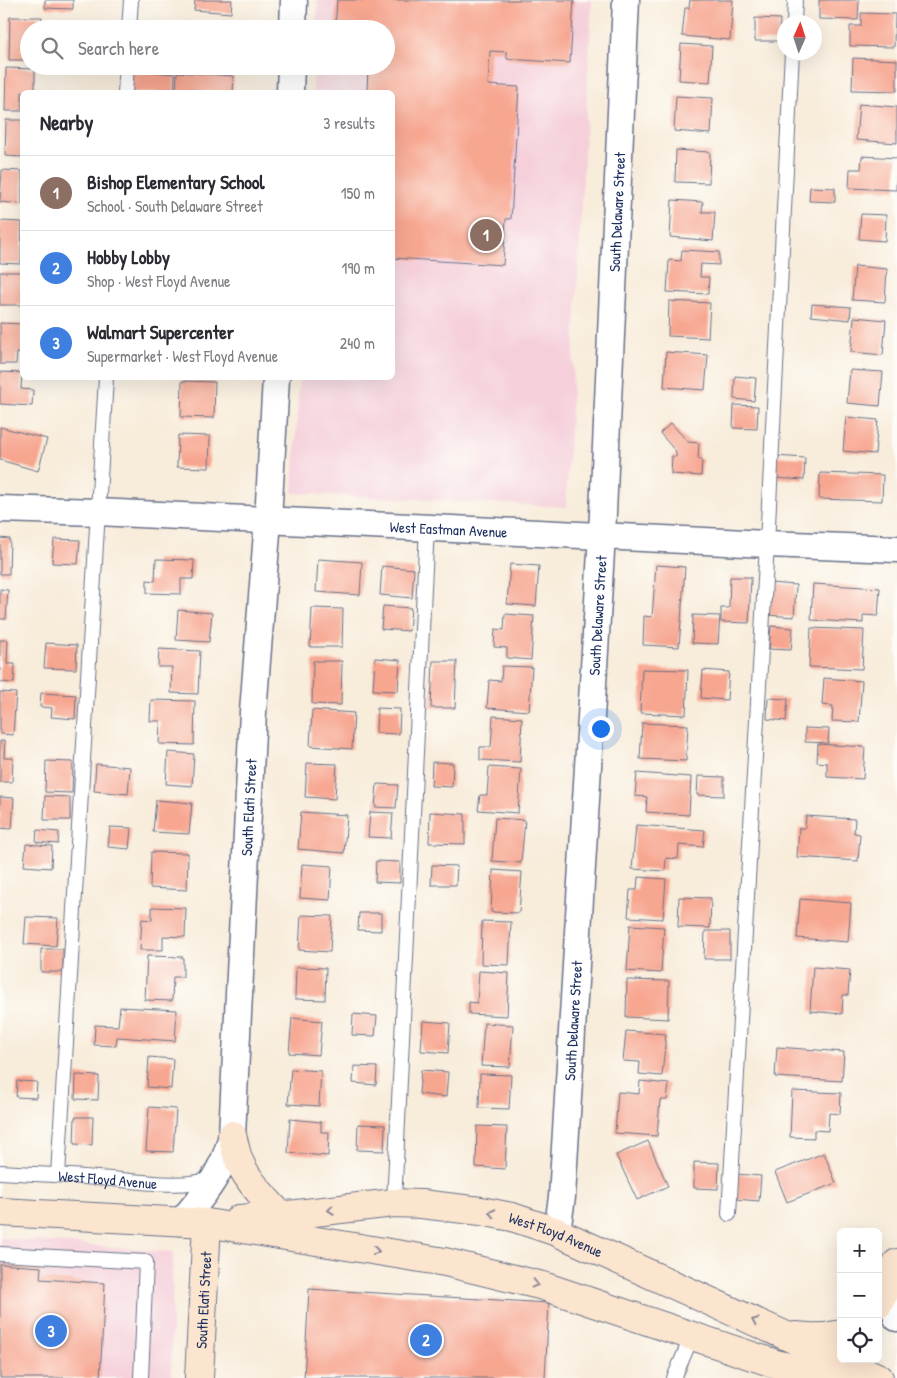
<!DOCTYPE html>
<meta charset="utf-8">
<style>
body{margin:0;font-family:"Patrick Hand",sans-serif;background:#f7f7f7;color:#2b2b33}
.controls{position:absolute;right:15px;bottom:15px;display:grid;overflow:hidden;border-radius:8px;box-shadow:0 5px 20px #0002}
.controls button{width:45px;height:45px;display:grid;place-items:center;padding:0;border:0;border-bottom:1px solid #e1e1e2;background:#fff;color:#2b2b33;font:25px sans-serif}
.compass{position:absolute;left:777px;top:15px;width:45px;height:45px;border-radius:50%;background:#fff;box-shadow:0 5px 20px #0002;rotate:3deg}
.you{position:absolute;left:600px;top:728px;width:18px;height:18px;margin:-12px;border:4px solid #fff;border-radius:50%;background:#1a73e8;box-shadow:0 0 0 8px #1a73e833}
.badge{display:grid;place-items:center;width:32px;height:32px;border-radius:50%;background:#db2777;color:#fff;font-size:16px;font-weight:700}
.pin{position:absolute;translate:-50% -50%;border:2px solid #fff;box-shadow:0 1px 5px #0006}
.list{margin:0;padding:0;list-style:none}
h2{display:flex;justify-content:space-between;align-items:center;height:65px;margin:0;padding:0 20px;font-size:21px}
h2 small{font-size:16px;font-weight:400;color:#7c7c81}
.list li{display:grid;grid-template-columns:32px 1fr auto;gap:15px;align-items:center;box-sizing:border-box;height:75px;padding:0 20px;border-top:1px solid #e1e1e2}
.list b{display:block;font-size:19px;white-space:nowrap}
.list p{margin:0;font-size:16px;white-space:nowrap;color:#7c7c81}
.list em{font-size:16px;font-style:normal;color:#7c7c81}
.icon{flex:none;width:28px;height:28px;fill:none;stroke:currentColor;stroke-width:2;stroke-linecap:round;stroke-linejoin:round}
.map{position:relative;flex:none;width:897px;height:1378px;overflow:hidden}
.search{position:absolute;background:#fff;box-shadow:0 5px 20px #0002;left:20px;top:20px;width:375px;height:55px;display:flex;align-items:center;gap:12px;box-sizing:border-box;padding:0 18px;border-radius:28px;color:#7c7c81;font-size:19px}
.panel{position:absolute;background:#fff;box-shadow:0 5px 20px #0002;left:20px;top:90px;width:375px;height:290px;border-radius:8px}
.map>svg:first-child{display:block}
</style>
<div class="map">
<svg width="897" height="1378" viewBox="0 0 897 1378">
<rect width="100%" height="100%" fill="#fdfcf7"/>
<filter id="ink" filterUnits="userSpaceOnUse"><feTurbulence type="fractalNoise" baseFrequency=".02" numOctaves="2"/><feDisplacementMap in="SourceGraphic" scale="10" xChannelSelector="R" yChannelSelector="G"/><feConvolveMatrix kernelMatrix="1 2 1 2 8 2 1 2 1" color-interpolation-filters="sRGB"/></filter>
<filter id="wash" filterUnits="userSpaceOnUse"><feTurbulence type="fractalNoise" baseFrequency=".0096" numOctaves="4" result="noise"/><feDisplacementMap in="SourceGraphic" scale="20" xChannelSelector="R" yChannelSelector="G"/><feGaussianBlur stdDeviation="1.12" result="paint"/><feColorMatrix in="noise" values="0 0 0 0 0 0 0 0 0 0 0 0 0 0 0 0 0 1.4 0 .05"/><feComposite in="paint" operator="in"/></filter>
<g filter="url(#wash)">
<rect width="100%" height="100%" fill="#f8ecda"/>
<path fill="#f5cfda" d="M318,0H592L566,507L293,493L299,378H392V92H313L314,66H386V29H316Z
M0,1238L173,1252L171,1378H0Z"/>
<g id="blocks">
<path fill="#f7a690" d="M45,0H73V9L45,8Z
M195,0H232L231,13L194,10Z
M337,0H574L570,63L507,59V52L490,51L488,85L519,87L511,219H506L503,265L392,258V92H367L368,66H386V29H335Z
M690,0H733L730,40L682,36L685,8H689Z
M819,0H859L858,20L819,19Z
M861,13L895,14L894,47L850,46V26H861Z
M10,17H42L41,29H29V60H9Z
M755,18L780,19L779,41H755Z
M681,44L712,46L710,82L679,80Z
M853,58L897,60V91L852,90Z
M6,68L35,69V92H22V111H5Z
M130,70L175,74L174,92H129Z
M177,72L234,76L233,92H176Z
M676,96L713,98L711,134L674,131Z
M859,104L897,107V143L856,140Z
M6,120H22V157L5,156Z
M676,150L710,152L709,183L675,182Z
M862,156L897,158L896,190L849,188L850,169H861Z
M2,170L22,171V204L0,202Z
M810,187L835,188V202L809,201Z
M672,200L703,202L702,212H715L713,241L670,237Z
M861,214L886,215L885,241L859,239Z
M0,221L22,222L21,264L0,263Z
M682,250L719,252V265L701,264L700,277H709L708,294L667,292L669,260L681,261Z
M855,266L887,269L885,302L852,300Z
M0,272H22V305H0Z
M669,301L710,303L708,338L668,336Z
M812,304L851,307L850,320L811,316Z
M854,317L886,320L883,355L851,352Z
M0,323L22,324V353H17L16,364H0Z
M666,352L708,355L705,390L664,387Z
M850,370L883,372L880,406L847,403Z
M0,372L22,373L21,389L33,390L32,406L0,404Z
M735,376L756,378L754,401L734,399Z
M182,381L215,382L214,418L181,417Z
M734,405L758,406L757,429L733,428Z
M846,417L878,420L875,454L843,451Z
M671,423L688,442L699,443L698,459H702L701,476L671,474L672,456L676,457V452L660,433Z
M0,427L47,439L38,471L0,460Z
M178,435L210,436L209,468L177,467Z
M775,456L805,458L804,480L774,478Z
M820,473L883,475L882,501L819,499Z
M0,538L10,539L9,574H0Z
M54,539L80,540L78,564L52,563Z
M156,559L194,560L193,579H181V594L147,593V580L155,581Z
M318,559L362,562L360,595L316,592Z
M510,564L539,566L536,606L507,604Z
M656,565L685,567L679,647L643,645L644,616L652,617Z
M382,566L414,569L412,598L380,595Z
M730,577H751L749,623L721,622V608H729Z
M770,583L796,585L794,617L767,615Z
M813,584L880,588L878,616L863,615V623L811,620Z
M0,589L8,590L6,619H0Z
M383,606L411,608L409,631L381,629Z
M312,608L343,609L342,647H310Z
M178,610L212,613L209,642L176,640Z
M505,614L534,616L531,660L507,658V648L494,647L495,629L504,630Z
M693,615L720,616L718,644L692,643Z
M771,626L793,628L791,650L769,649Z
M811,628L864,630L862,669L809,667Z
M0,640H8L7,664H15L14,683L0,682Z
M46,643L77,645L76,669L44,668Z
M159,649L200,651L198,694L171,693L172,667H158Z
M375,658L400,660L398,691L373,690Z
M313,661H342L341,705L312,704Z
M433,661H457L455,708H431Z
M502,666L532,667L529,711L487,708L489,680L501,681Z
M642,669L688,670L686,715L640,713Z
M703,670L729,672L727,700L701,698Z
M824,678L862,681L859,722L832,721L833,706L822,705Z
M0,692L16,693L13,735L0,734Z
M41,693L76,695L75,719L51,717L52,708L40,707Z
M768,698L788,699L786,721L767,719Z
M151,700L195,701L194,745L159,744L160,721H150Z
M377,708L400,709L399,734L376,733Z
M312,710L354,713L352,749L310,746Z
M493,716L522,718L520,762L480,760V747H491Z
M642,723L688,725L686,761L640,759Z
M805,728L829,729L828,743L805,742Z
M0,741H5L4,758H13L12,782H0Z
M818,744L865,747L863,779L827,777V763L817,762Z
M168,752L194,754L192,786L166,784Z
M46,761L73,762L72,793L45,792Z
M432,762L453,763L452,787L431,786Z
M307,763L337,764L335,799L305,797Z
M96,764L130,767L128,794L94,791Z
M489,767L521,769L518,813L478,810L480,795H487Z
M637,773L691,777L689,815L646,812L647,797L635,796Z
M698,776L724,777V796L697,795Z
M377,784L398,785L396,808L375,807Z
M45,796L70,797V820H44Z
M0,797L14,798L12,829L0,828Z
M156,800L192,803L189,834L153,832Z
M301,812L347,815L344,853L298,849Z
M370,812L393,813L391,838L368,837Z
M430,812L465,814V844L429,843Z
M806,816L855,819L854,833L860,834L858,861L797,857L799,828H805Z
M495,818L525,820L521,863L492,861Z
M636,825L705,830L703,847L679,845L678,859L666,858L665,871L632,869Z
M110,827L131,828L129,849L108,847Z
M37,830L59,832L58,844L36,842Z
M26,844L52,846L51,868L24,866Z
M151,852L188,853L187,890L150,888Z
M376,861L400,862V883L375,882Z
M302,864L332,866L330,900L300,898Z
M432,865L457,866L456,885H431Z
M493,870L522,872L519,913L491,912Z
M638,877L666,879L663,919L628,917L630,890H637Z
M679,897L711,898L710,928L678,927Z
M800,899L851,903L848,942L797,938Z
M152,907L186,908L185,937L163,936V950H140L142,919L152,920Z
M359,913H381V931L358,930Z
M301,915L332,916L330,952L299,950Z
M26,917L58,918L56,946L24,944Z
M482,921L511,922L509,965L481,964Z
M630,925L664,927L661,973L627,971Z
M705,931H730V959H704Z
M41,949H63V972H41Z
M147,956L183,957V977H173L172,1001L145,1000Z
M296,967L326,968L325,1000L295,999Z
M813,967L850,970L848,995H843L842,1014L810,1011Z
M479,971L509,973L507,1016L469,1014V1002L477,1003Z
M627,980L669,981L668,1019L626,1017Z
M120,1007L177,1010L175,1041L117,1037L116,1046L94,1045L95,1025L118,1026Z
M353,1014L377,1016L375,1036L352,1035Z
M292,1018L322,1021L319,1055L289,1053Z
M423,1021L450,1023L448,1053L421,1051Z
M484,1023L513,1025L510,1067L481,1066Z
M626,1031L666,1034L662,1076L639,1074L640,1062L623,1061Z
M777,1047L844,1052L842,1081L775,1077Z
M149,1057L173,1059L171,1089L147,1087Z
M354,1066L377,1067L376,1085L353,1083Z
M291,1069L321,1071L319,1106L288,1104Z
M421,1070L448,1072L446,1097L419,1094Z
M480,1074L511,1075L509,1109L479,1108Z
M76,1075L99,1076L98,1100L75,1099Z
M17,1081L37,1082L36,1098L16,1097Z
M640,1081L669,1084L667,1100H660L657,1136L615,1133L618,1092L639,1094Z
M792,1091L841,1093L840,1114L829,1113L828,1131L814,1130V1138L790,1137Z
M149,1107L176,1109L173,1152L146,1151Z
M75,1117H93L92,1145L74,1144Z
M290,1119L321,1122V1132H329L328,1156L288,1153Z
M358,1124L385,1125L384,1151L357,1150Z
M477,1126L507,1127L505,1169L476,1167Z
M648,1141L668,1186L637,1200L616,1155Z
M824,1153L836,1183L787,1202L775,1172Z
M694,1162L719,1163L718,1189L694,1188Z
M736,1174L761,1176L759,1201L735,1199Z
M0,1264L41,1267L40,1279L105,1283L100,1378H0Z
M309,1289L549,1303L545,1378H304Z"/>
</g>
</g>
<g filter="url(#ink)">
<use href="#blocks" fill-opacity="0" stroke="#687189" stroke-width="1"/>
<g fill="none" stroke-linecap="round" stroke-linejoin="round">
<defs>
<g id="lane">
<path d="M794,22L795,0"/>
<path d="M129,29L131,0"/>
<path d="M125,92L127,66"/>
<path id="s1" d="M0,1172C37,1174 74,1176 111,1179C144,1182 181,1188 213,1179"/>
<path d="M58,1175L106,378"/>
<path d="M394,1203L427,527"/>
<path d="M729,1214L767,544L792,52"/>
<path d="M0,1254L146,1262L141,1378"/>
<path d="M674,1378L692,1336"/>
</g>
<g id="street">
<path d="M293,29L294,0"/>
<path d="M290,92L291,66"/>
<path id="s2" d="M0,509L97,512L767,544L897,549"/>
<path id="s3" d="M181,1222C195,1205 210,1188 220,1168C226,1158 229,1147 232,1135L253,712L268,520L276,378"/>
<path id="s4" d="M557,1232L562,1197L602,535L626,0"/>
<path d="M897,1269L896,1294L897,1318"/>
</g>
<g id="secondary">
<path d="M232,1135C234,1142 235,1148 237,1155C244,1178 264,1197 280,1215"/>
<path d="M0,1212L207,1223L445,1262L543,1286L779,1365L847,1378"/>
<path id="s5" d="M239,1219L297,1214L394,1203L421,1204L481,1211L512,1217L557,1232L879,1378"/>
<path d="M878,1304L890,1283L897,1263"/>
<path d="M795,1336C811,1338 825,1338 841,1334"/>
<path id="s6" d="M199,1378L207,1223"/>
</g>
</defs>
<use href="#lane" stroke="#687189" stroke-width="16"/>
<use href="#street" stroke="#687189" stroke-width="29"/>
<use href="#secondary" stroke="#687189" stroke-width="30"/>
<use href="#lane" stroke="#fff" stroke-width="14"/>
<use href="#street" stroke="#fff" stroke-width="26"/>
<use href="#secondary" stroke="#fce5cf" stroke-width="28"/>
</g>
<defs><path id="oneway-chevron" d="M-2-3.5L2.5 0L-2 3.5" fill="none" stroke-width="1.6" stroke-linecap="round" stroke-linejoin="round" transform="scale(1.25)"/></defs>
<g stroke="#8c8a96">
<use href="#oneway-chevron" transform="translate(331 1210) rotate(173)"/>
<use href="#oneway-chevron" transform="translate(492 1213) rotate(-168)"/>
<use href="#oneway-chevron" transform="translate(376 1251) rotate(9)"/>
<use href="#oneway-chevron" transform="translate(535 1284) rotate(14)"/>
<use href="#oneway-chevron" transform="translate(755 1321) rotate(-156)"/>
</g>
</g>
<g text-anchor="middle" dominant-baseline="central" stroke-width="4" stroke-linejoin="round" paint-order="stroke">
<g font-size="15" fill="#1b2f5e" stroke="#fdfcf7">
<text stroke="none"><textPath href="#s4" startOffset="1022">South Delaware Street</textPath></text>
<text stroke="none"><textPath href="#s2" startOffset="449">West Eastman Avenue</textPath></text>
<text stroke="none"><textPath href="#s4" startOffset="618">South Delaware Street</textPath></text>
<text stroke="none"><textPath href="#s3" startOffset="430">South Elati Street</textPath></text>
<text stroke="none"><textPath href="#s4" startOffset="212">South Delaware Street</textPath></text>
<text stroke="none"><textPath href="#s1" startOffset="108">West Floyd Avenue</textPath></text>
<text stroke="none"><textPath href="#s5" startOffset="322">West Floyd Avenue</textPath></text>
<text stroke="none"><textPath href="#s6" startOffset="78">South Elati Street</textPath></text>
</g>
</g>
</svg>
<div class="controls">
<button>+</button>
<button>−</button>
<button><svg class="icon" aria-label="locate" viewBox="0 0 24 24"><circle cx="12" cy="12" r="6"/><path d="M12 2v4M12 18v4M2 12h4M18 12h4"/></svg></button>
</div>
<svg class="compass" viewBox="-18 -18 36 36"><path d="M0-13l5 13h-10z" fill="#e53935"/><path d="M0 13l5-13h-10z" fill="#7c7c81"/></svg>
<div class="you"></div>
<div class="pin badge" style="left:486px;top:235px;background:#8d6e63">1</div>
<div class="pin badge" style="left:426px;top:1340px;background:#3f7fe0">2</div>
<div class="pin badge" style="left:51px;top:1331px;background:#3f7fe0">3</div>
<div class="search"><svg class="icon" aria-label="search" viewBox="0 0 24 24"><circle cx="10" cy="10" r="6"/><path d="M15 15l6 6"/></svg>Search here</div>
<section class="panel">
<h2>Nearby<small>3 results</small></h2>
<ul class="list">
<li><span class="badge" style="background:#8d6e63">1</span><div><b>Bishop Elementary School</b><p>School · South Delaware Street</p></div><em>150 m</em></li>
<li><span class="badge" style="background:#3f7fe0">2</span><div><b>Hobby Lobby</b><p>Shop · West Floyd Avenue</p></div><em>190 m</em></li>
<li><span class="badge" style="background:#3f7fe0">3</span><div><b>Walmart Supercenter</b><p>Supermarket · West Floyd Avenue</p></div><em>240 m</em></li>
</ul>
</section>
</div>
